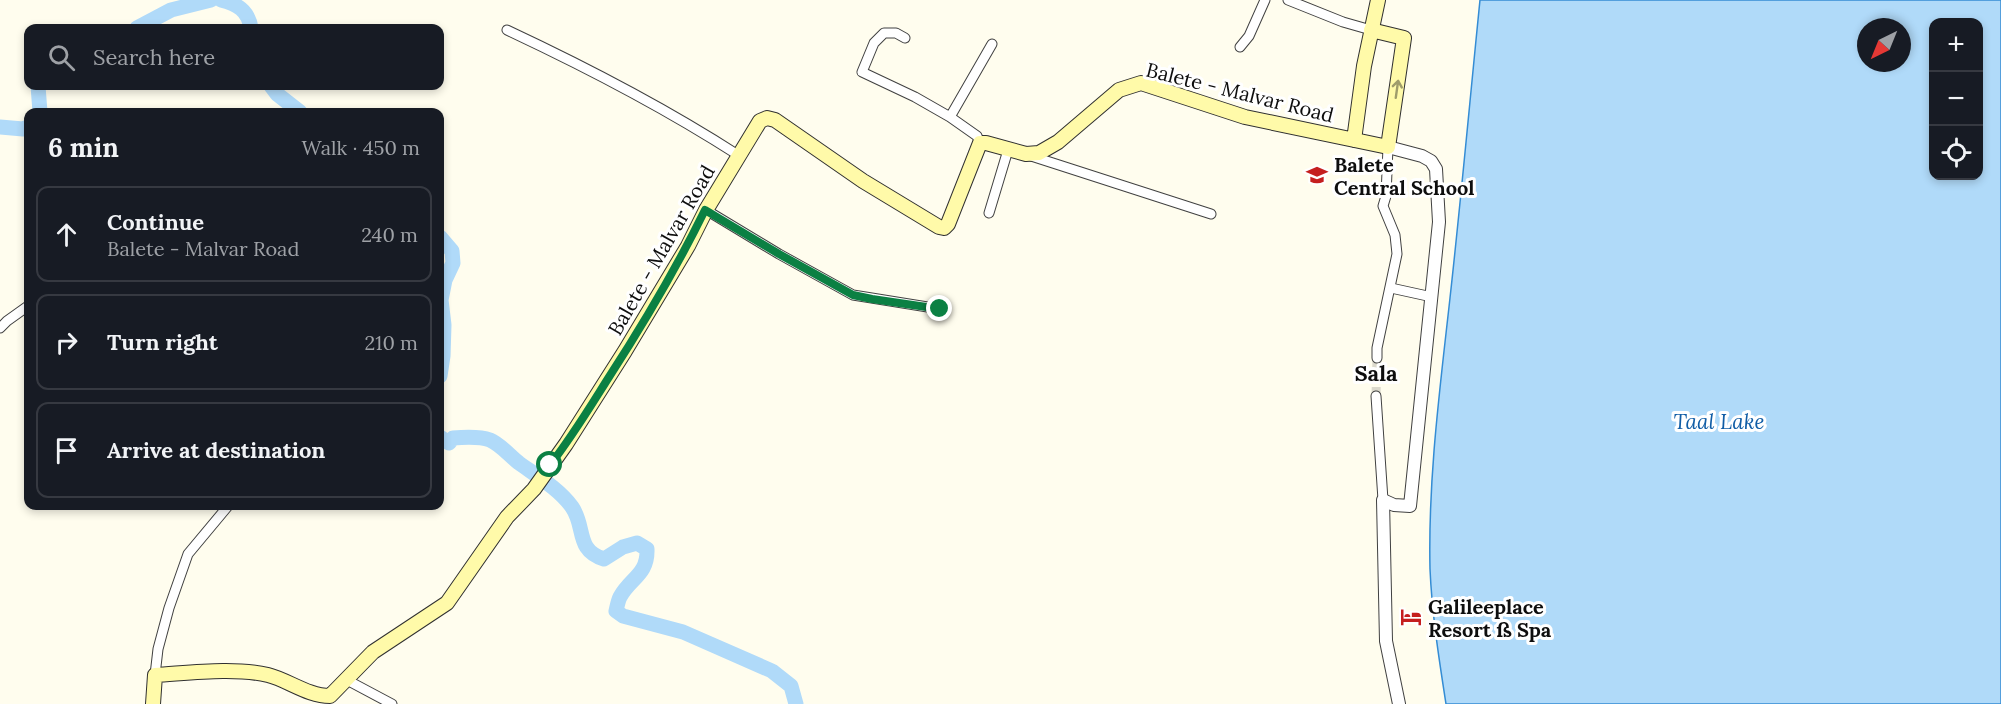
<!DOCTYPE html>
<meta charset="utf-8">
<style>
body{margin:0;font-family:Lora,serif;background:#20242c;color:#f1f3f6}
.controls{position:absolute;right:18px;top:18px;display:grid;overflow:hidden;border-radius:12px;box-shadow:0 3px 9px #0003}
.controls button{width:54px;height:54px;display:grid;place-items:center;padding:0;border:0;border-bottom:2px solid #363941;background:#171b24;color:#f1f3f6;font:30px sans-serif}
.compass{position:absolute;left:1857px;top:18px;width:54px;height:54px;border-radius:50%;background:#171b24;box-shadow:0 3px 9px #0003;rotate:223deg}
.stop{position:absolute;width:18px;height:18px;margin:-14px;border:4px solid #0b8043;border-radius:50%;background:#fff}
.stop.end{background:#0b8043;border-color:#fff;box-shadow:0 2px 6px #0008}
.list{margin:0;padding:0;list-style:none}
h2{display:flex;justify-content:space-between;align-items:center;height:78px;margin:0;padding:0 24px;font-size:26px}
h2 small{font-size:20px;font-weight:400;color:#9ea1a6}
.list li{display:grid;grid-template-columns:39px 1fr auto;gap:18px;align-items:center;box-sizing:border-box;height:96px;margin:0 12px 12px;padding:0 12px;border:2px solid #363941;border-radius:12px}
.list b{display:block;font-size:22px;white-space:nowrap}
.list p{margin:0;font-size:20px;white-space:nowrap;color:#9ea1a6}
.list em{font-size:20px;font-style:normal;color:#9ea1a6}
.icon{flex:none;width:33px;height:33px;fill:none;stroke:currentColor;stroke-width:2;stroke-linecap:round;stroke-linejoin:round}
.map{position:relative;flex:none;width:2001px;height:704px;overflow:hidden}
.search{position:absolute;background:#171b24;box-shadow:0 3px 9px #0003;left:24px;top:24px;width:420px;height:66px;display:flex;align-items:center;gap:15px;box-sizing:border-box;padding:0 21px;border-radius:12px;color:#9ea1a6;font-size:22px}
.panel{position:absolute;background:#171b24;box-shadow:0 3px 9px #0003;left:24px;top:108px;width:420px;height:402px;border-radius:12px}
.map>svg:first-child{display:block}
</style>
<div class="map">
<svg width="2001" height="704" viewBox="0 0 2001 704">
<rect width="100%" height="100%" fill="#fffdee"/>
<path fill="#b0daf9" stroke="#348cd4" stroke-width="1.5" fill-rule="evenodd" d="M1480,0H2001V704H1446C1439,659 1432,615 1430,569C1428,478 1440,388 1450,298C1461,199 1470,99 1480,0ZM1934,22H1978V176H1934ZM1866,27H1902V63H1866Z"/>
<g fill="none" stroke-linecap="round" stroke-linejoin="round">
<path stroke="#b0daf9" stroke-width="15" d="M221,0C237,4 248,10 251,28
M137,28L171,10L211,0
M38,86L40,112
M271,86L277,94L300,112
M0,127L23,129L28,127
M440,237L452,251L453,263L445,280L441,300L444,325L443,356L440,376
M440,437L449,443L453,438C465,437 479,436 490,440C500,444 510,456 519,463C537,476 559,489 572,507C586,527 575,550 604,559L623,547L637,543L647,549C648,575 630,578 620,597C618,601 617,607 616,611L623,616L683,632L772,671L791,686L796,704"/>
<path stroke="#dbd9cc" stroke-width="9" stroke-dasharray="9 4.5" stroke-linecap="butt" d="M1376,396L1377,358"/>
<defs>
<path id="minor" d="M1288,0L1343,22L1371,30
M507,30C586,67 665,108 738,155
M905,38L896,33H884L874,43L862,72L915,97L950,117
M1240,47L1249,36L1265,0
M980,143L977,136L950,117L992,44
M1028,155L1211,214
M706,210L779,254L853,295L940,309
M989,213L1008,150
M1391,288L1432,297
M0,328L7,321L28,306
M1377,358V348L1397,254L1395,235L1383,206L1386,196L1388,147
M1376,396L1383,500
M155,675L158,649L169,608L188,554L228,506
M345,679L392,704"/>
<path id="tertiary" d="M1388,147L1422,156L1431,161L1436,169L1439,222L1410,506L1394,505L1383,500L1386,641L1399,704"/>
<path id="secondary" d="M1354,140L1364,66L1378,0
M153,704L155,675C189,673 234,667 268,675C288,680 308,696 330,696L373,652L447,603L507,517L534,489L566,444L625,351L688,246L706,210L760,121L767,118L775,120L863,181L939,227L944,228L948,224L980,143H986L1026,154L1039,153L1058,142L1119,90L1141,83L1245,117L1388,147L1404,38L1371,30"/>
</defs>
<use href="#minor" stroke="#414141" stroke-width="11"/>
<use href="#tertiary" stroke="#414141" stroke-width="14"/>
<use href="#secondary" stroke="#303030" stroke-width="16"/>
<use href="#minor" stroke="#fff" stroke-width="9"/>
<use href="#tertiary" stroke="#fff" stroke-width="12"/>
<use href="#secondary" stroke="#fffaa9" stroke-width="14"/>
</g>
<defs><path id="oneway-shaft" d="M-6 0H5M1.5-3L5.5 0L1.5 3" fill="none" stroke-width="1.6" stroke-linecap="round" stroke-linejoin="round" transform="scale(1.5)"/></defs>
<use stroke="#9f9c6b" href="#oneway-shaft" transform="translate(1397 89) rotate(-82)"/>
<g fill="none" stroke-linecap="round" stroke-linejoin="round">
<path stroke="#0b8043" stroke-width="8" d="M550,465C572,437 590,407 609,377C644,323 677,267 705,210L779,254L853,295L872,299L940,309"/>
</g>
<defs>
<symbol id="school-bare" viewBox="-9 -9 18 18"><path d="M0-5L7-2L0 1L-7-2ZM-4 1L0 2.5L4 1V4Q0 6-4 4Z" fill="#c51f1f" stroke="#fff" stroke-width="2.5" paint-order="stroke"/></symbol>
<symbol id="hotel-bare" viewBox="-9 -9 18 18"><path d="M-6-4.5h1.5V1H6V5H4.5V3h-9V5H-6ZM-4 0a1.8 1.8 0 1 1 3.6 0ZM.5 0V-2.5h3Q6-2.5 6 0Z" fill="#c51f1f" stroke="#fff" stroke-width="2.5" paint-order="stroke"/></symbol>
</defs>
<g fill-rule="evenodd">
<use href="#school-bare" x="1302" y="160" width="30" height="30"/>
<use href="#hotel-bare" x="1396" y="602" width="30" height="30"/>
</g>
<g text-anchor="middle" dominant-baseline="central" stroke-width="6" stroke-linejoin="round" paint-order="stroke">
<g font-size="20" fill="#0e0e0e" stroke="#fff">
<text transform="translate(1240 92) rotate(14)">Balete - Malvar Road</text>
<text transform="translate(661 250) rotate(-60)">Balete - Malvar Road</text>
</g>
<g font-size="20" font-weight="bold" fill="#0e0e0e" stroke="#fff" text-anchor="start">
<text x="1334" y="164">Balete<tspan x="1334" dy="23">Central School</tspan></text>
<text x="1428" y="606">Galileeplace<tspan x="1428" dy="23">Resort ß Spa</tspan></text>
</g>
<g font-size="21" font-style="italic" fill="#105da6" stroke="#fff">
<text x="1719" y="421">Taal Lake</text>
</g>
<g font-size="22" font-weight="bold" fill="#0e0e0e" stroke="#fff">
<text x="1376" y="373">Sala</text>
</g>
</g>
</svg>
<div class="controls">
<button>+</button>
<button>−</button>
<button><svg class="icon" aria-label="locate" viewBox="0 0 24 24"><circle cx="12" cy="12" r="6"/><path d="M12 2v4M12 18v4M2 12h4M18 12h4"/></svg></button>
</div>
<svg class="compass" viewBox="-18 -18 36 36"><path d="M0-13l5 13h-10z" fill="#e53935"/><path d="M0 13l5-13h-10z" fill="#9ea1a6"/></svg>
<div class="stop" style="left:550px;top:465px"></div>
<div class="stop end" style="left:940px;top:309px"></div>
<div class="search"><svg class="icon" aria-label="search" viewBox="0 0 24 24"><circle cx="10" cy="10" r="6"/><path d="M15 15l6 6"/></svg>Search here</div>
<section class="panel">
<h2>6 min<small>Walk · 450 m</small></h2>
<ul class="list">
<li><svg class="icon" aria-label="ahead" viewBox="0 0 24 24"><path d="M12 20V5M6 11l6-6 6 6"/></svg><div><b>Continue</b><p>Balete - Malvar Road</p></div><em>240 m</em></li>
<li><svg class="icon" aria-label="right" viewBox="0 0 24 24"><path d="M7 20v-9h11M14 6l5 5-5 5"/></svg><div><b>Turn right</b></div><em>210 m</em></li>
<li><svg class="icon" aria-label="arrive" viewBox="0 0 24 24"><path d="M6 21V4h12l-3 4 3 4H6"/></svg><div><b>Arrive at destination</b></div></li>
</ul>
</section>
</div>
